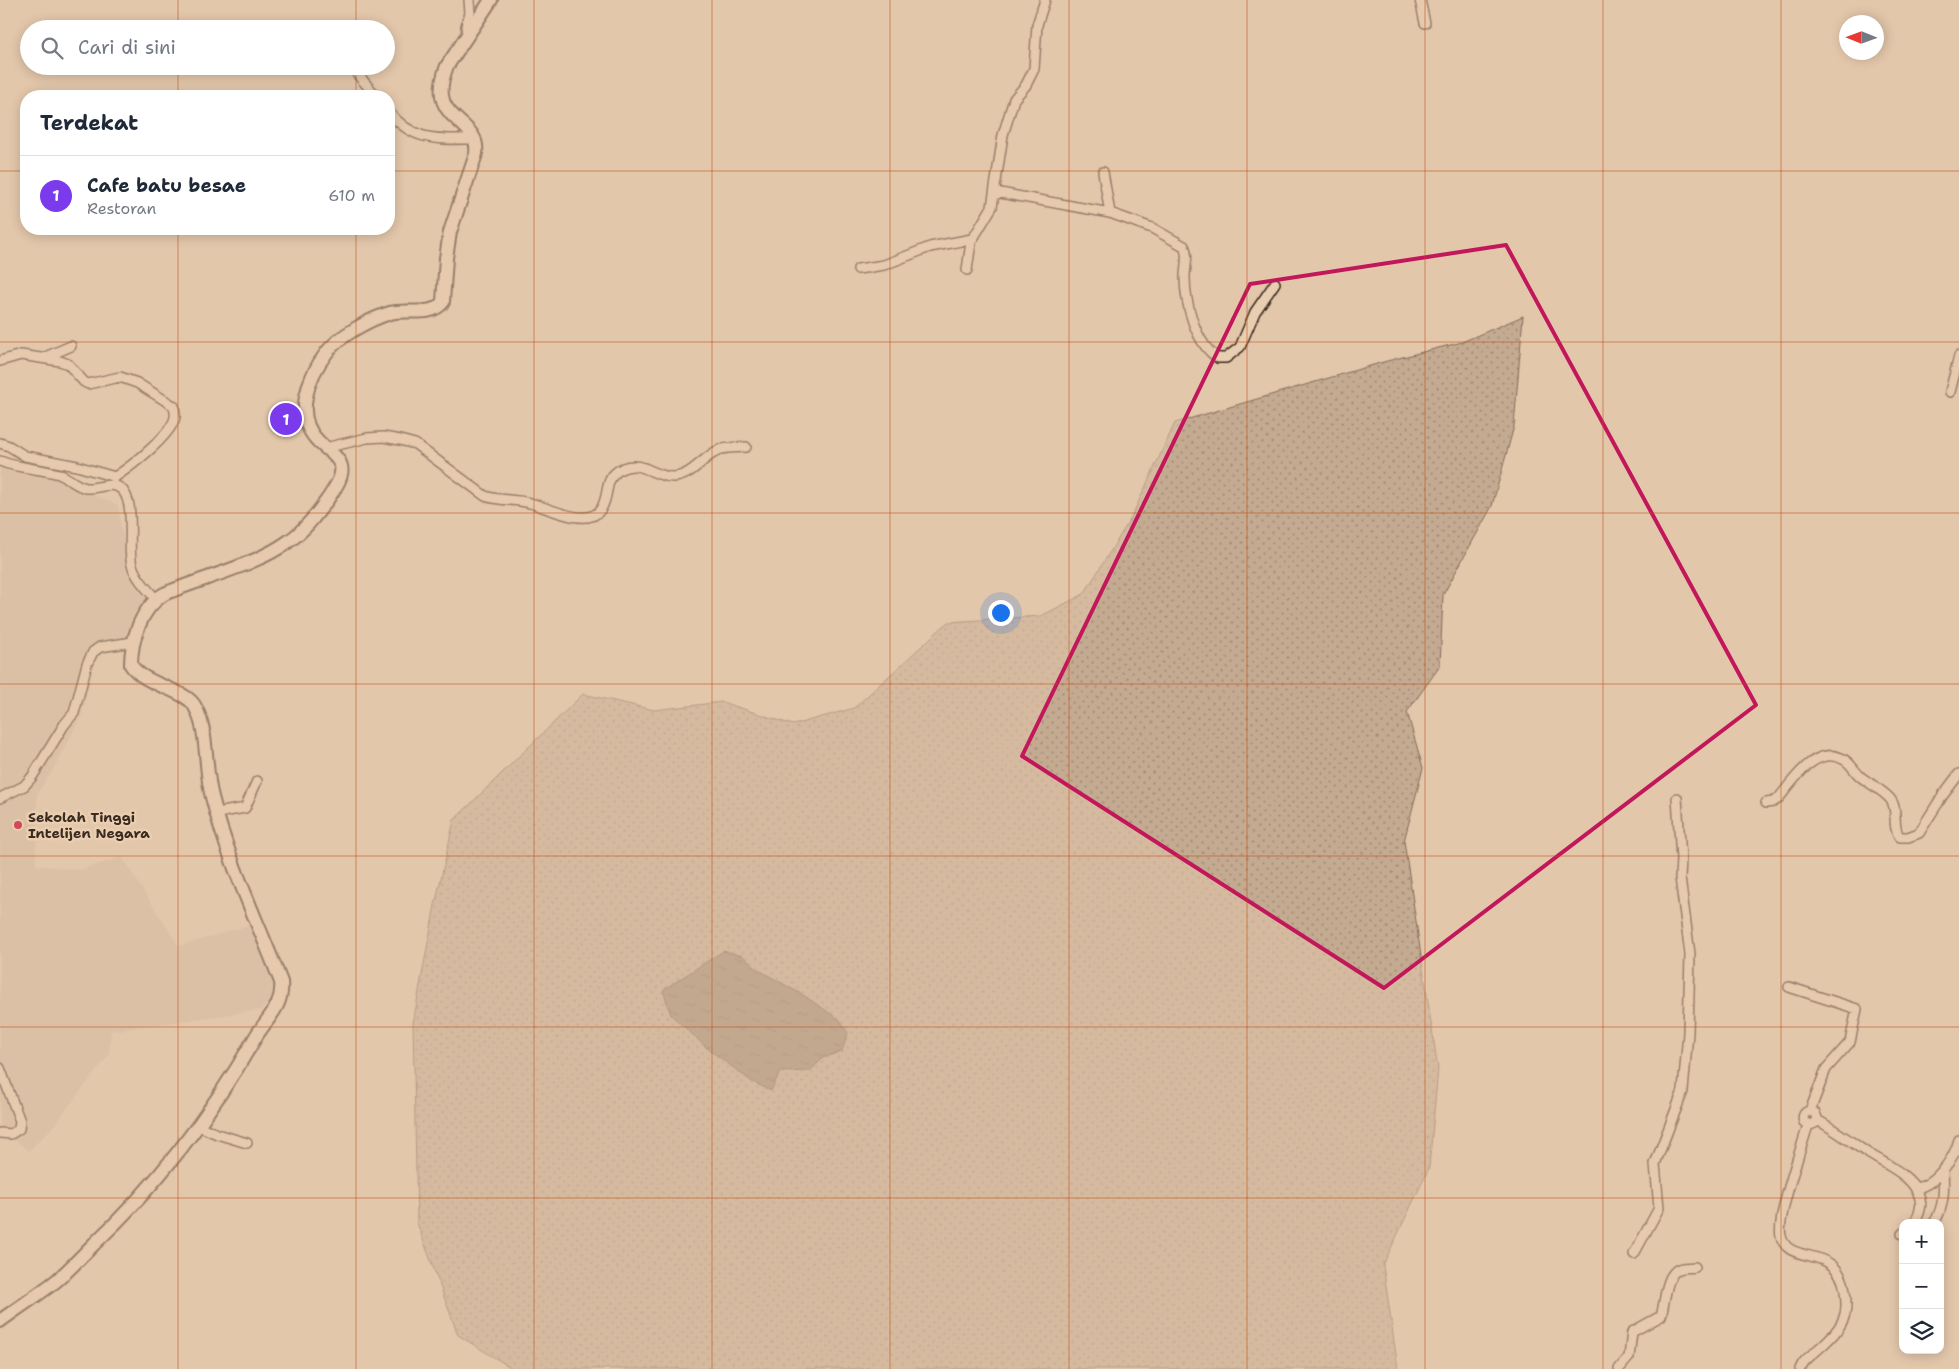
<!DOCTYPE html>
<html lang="id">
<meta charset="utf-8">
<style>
body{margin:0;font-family:"Shantell Sans",sans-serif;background:#f2f2f3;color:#1f2937}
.controls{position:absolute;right:15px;bottom:15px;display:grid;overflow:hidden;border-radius:10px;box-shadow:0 2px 12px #0003}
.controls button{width:45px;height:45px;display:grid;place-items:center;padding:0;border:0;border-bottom:1px solid #e0e1e3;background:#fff;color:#1f2937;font:25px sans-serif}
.compass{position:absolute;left:1839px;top:15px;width:45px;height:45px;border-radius:50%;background:#fff;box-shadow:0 2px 12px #0003;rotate:271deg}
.you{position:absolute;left:1000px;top:612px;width:18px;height:18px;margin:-12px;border:4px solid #fff;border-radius:50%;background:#1a73e8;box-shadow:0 0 0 8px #1a73e833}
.badge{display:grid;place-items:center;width:32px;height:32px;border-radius:50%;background:#7c3aed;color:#fff;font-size:16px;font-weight:700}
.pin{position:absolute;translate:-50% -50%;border:2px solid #fff;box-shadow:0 1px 5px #0006}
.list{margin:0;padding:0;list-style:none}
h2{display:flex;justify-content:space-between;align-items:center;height:65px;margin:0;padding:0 20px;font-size:21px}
h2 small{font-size:16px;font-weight:400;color:#747a83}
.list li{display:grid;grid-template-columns:32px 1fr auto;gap:15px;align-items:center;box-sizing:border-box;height:80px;padding:0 20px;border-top:1px solid #e0e1e3}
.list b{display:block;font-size:19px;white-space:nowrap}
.list p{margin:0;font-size:16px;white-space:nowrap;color:#747a83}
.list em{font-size:16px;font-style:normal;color:#747a83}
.icon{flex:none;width:28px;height:28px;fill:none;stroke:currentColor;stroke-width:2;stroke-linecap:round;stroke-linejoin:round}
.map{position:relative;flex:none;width:1959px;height:1369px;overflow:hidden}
.search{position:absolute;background:#fff;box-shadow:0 2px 12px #0003;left:20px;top:20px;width:375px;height:55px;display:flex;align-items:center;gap:12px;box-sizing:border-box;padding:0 18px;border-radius:28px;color:#747a83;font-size:19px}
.panel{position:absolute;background:#fff;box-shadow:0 2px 12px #0003;left:20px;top:90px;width:375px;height:145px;border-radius:20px}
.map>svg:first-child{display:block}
</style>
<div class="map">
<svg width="1959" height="1369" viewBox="0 0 1959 1369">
<defs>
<pattern id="grass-dots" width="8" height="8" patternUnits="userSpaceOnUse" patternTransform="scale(1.25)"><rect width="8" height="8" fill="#c4aa91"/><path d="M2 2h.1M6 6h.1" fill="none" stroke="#a08b76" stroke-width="1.8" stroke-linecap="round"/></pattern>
<pattern id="water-ripples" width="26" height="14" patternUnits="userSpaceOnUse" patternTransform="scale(1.25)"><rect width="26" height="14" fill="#9a836e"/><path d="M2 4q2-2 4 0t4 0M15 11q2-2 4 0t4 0" fill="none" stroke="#7f6b5a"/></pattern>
</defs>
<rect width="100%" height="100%" fill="#e3c7ab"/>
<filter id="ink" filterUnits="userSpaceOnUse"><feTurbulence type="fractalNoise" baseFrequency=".02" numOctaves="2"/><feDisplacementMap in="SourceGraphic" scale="10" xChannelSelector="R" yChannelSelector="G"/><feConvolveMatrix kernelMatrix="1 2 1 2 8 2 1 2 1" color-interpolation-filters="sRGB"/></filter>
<g filter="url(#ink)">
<path fill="#d3b99e" d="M0,456L22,466L68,477L77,488L118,505L127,568L153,596L127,650L116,647L102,654L95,660L82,714L56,765L37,794L36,865L79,870L122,857L179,946L259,922L278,977L275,996L261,1010L111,1031L109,1055L51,1129L29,1151L0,1129Z"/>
<path fill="url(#grass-dots)" stroke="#806a58" d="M1523,316L1514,426L1492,506L1443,595L1440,666L1407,712L1423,768L1404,841L1438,1069L1429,1168L1383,1265L1398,1369H513L458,1335L417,1223L413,1023L435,905L454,820L583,694L654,710L722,702L793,725L854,708L948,622L1041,616L1084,594L1131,518L1175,423L1387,361L1462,342Z"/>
<path fill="url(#water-ripples)" stroke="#745f4e" d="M723,951L743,956L757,969L803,995L840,1020L848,1033L842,1051L823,1058L810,1071L780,1072L771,1091L751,1081L707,1048L671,1015L663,990Z"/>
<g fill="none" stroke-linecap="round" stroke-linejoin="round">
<defs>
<path id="street" d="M1420,0L1425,23
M467,34L466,26L470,13L469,0
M348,66L354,70L376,96
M389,112C414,143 440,139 476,139
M995,192L1110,213L1103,172
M1110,213L1152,228L1184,246C1189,255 1185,267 1185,277C1185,302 1195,344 1218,358H1226L1240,347L1255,312L1275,283
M858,269L884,265L930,247L972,239
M967,270L971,242L992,207L1003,135L1014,99L1026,85L1034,69L1037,25L1045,0
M43,358L71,346
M0,361L21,355L60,361L68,364L84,382L88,384L120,377L137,383L174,406C174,409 176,414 175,417C172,435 130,467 115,477L77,466L25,456L9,446L0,443
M1950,392L1959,356
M325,448L367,438L383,437L400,440L415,444L485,496C499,501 515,499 530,503C547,507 588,529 601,509C611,493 602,478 623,468C643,460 655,478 674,477C692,476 703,457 719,450C727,447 737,448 746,447
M0,461C19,469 39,468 59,474C69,478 76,486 86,488C96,489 108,483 116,486C139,494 126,546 132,565C136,578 147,589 156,599
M0,798L24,786L32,777L64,725L74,713L87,664L93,652L100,647L133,642
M1766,803L1773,802L1778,799C1794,780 1816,743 1845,760C1851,764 1855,772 1861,777C1870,784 1884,791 1891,800C1899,811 1891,827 1900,837H1908L1919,833L1943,795L1959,774
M217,813L245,808L257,781
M1789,987L1857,1009L1850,1042L1826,1069L1810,1111C1804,1112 1802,1116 1804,1122L1810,1125L1815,1123L1817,1118L1815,1113L1810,1111
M0,1068L20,1121L19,1129L11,1134L0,1133
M1817,1120C1834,1129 1850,1141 1866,1152C1883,1163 1910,1174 1918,1193C1923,1203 1920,1214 1914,1223
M199,1126L217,1134L247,1143
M1915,1188C1935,1186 1954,1159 1959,1140
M1934,1223C1945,1206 1944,1188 1943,1169
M1902,1234L1903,1233
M1634,1254L1659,1208L1655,1164L1683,1091L1688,1033L1690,954L1680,878L1681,859L1677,798
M1619,1369L1629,1357L1632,1332L1661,1316C1665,1305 1665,1274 1679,1269C1684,1267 1690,1268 1695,1267
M1800,1369C1803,1361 1808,1358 1815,1352C1826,1342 1841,1330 1845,1314C1847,1306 1846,1298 1845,1291C1838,1242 1788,1267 1781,1236C1776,1218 1802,1147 1808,1125"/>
<path id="secondary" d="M0,1321C19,1307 38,1295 56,1281C69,1270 82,1256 94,1244C158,1184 211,1114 255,1038C266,1019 284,1006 281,982C257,920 228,861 212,797C204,769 209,729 194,705C184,689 144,685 131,665C131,640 141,608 164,594C202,578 257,565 289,541C305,530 316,515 327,500C333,491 344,477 341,466C338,455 325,449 318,441C293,416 308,377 327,352C339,336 370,319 390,313C408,308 430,318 443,302L446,258L450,232L476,154C481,116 424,124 447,66L491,0"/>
</defs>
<use href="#street" stroke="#3b2a1e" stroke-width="12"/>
<use href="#secondary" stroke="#3b2a1e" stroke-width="16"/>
<use href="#street" stroke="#eaceb1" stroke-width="9"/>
<use href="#secondary" stroke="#eaceb1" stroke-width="12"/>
</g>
</g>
<path d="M0 0H1959V1369H0ZM1506,245L1756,705L1384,988L1022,756L1250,284Z" fill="#e3c7ab" fill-opacity=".55" fill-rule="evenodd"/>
<path fill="none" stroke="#c2185b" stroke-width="4" stroke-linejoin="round" d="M1506,245L1756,705L1384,988L1022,756L1250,284Z"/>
<path fill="none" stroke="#bd4d10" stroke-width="1" stroke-opacity="0.55" d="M178,0V29M356,0V29M534,0V1369M712,0V1369M890,0V1369M1069,0V1369M1247,0V1369M1425,0V1369M1603,0V1369M1781,0V1369M178,66V96M356,66V96M0,171H26M389,171H1959M178,229V1369M356,229V1369M0,342H1959M0,513H1959M0,684H1959M0,856H1959M0,1027H1959M0,1198H1959"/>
<circle fill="#d1495b" stroke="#eaceb1" stroke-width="2" cx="18" cy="825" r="5"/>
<g text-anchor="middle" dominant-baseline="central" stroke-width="5" stroke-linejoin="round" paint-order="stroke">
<g font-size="14" font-weight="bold" fill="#3b2a1e" stroke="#eaceb1" text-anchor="start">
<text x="28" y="817">Sekolah Tinggi<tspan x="28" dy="16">Intelijen Negara</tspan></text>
</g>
</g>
</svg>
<div class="controls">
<button>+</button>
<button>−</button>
<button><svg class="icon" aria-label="layers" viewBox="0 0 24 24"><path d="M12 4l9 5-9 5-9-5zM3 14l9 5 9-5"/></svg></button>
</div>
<svg class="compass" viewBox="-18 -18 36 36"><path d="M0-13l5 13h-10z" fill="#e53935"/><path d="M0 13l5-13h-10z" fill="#747a83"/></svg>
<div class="you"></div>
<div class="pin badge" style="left:286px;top:419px">1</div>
<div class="search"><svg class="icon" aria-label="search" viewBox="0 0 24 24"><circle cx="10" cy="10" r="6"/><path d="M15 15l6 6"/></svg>Cari di sini</div>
<section class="panel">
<h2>Terdekat<small></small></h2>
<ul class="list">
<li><span class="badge">1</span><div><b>Cafe batu besae</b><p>Restoran</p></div><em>610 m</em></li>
</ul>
</section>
</div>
